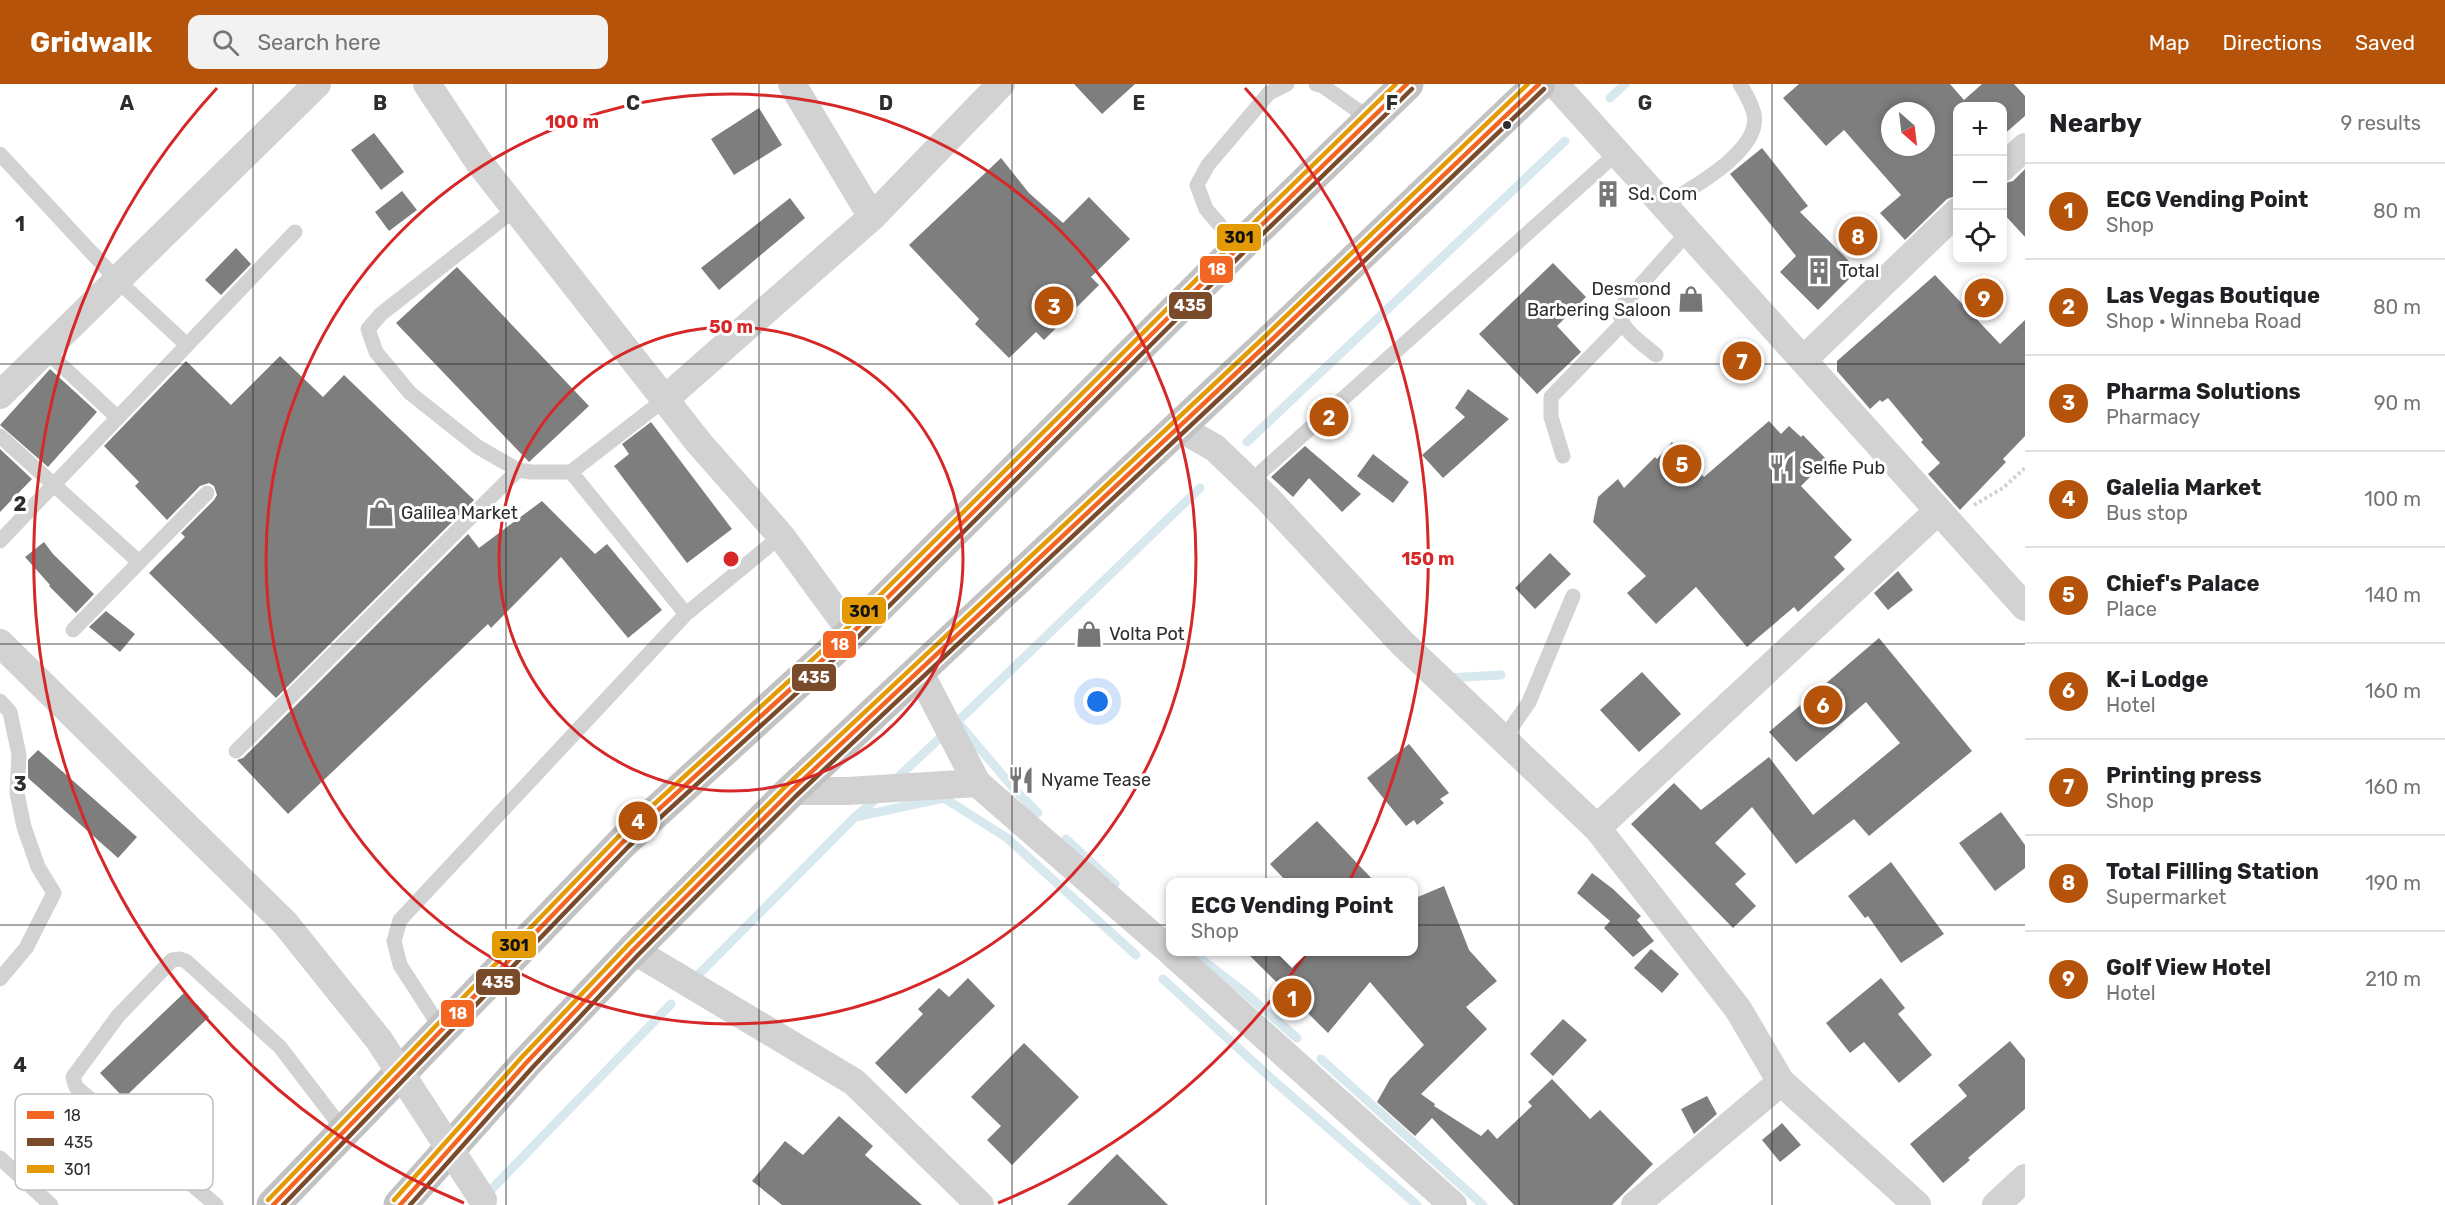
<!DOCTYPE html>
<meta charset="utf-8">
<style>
body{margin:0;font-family:Rubik,sans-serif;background:#f2f2f2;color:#202124}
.controls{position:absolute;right:18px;top:18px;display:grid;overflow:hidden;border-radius:12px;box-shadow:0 3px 9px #0003}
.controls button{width:54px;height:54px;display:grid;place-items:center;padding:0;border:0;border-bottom:2px solid #e0e0e0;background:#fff;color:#202124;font:30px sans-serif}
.compass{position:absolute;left:1881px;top:18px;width:54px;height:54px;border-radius:50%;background:#fff;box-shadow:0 3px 9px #0003;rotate:152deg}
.you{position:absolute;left:1098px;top:618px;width:21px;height:21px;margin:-15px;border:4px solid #fff;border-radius:50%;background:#1a73e8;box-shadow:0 0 0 9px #1a73e833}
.badge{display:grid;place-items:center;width:39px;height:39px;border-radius:50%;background:#b45309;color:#fff;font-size:20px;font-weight:700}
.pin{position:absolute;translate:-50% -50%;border:3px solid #fff;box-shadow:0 2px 6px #0006}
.popup{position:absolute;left:1166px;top:794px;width:252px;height:78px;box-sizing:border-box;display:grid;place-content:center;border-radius:12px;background:#fff;filter:drop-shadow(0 2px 4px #0005);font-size:20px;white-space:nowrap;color:#757577}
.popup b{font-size:22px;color:#202124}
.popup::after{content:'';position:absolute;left:50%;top:100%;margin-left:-12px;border:12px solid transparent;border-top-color:#fff}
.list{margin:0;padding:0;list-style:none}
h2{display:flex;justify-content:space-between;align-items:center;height:78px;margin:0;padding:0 24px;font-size:26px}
h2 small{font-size:20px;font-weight:400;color:#757577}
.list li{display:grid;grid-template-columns:39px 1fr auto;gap:18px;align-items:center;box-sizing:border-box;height:96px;padding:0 24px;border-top:2px solid #e0e0e0}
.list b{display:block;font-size:22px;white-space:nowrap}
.list p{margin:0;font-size:20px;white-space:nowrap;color:#757577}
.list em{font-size:20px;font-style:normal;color:#757577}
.icon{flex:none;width:33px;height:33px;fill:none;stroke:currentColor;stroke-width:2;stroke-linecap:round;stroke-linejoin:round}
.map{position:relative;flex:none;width:2025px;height:1121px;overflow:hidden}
header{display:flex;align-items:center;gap:36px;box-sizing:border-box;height:84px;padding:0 30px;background:#b45309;color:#fff}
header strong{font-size:28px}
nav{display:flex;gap:33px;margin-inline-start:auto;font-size:21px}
.search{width:420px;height:54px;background:#f2f2f2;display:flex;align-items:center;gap:15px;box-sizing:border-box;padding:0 21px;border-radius:12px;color:#757577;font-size:22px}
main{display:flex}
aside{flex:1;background:#fff}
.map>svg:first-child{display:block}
</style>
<header>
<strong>Gridwalk</strong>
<div class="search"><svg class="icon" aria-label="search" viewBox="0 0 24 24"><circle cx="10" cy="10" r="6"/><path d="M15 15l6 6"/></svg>Search here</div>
<nav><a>Map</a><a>Directions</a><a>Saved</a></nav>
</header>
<main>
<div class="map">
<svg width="2025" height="1121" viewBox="0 0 2025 1121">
<rect width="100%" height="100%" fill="#fff"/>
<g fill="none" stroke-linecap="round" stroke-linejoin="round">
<path stroke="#d8e8ef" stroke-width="9" d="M1610,14L1625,0
M1247,358L1565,57
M1447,594L1501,591
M960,641L1016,707L1038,729
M953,642L1200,404
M895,696L941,653
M855,733L944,714L1007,754L1136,871
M1066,755L1115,800
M1192,868L1243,907L1297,954
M698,891L855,733L880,712
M1163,895L1274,997L1417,1121
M1321,975L1483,1121
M484,1113L671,920"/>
</g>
<path fill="#7e7e7e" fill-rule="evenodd" d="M1074,0H1135L1102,30Z
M1799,0H1950L1964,16L1982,0H2014L2025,12V32L2002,52V22H1958V111L1947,115L1905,156L1880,129L1901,111L1844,46L1826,62L1783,14ZM1890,27H1926V63H1890Z
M759,24L782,61L734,91L711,55Z
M374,49L404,88L381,106L351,66Z
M1762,64L1808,122L1800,128L1858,186L1818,226L1780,188L1796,172L1730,90Z
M1001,74L1029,109L1063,139L1089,113L1130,155L1091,193L1099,201L1044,256L1036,248L1009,274L975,240L979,235L909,161Z
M2025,85V153L2002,128V100L2013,97Z
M402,107L417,126L389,147L375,128Z
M790,114L805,134L719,206L701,184Z
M236,164L251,180L221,211L205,196Z
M1553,179L1586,213L1557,242L1581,268L1537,310L1479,250Z
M457,183L589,322L529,378L396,239Z
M1935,191L2000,260L2025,236V352L2003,375L2006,378L1960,426L1928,390L1940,379L1921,358L1923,356L1888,314L1882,318L1880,316L1870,325L1837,287V277Z
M280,272L323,313L344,291L474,416L276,614L149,489L185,453L181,449L214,416L217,411L214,402L209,399L200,402L167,436L135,402L139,398L104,362L186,277L231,321Z
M50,285L97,328L48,383L0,341Z
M1468,305L1509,335L1443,394L1422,371L1465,333L1455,324Z
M1769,337L1781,350L1789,342L1801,353L1803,351L1827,376L1801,402L1852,456L1834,473L1845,485L1798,528L1794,523L1747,563L1696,503L1656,540L1627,509L1646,492L1593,438L1598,413L1618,395L1624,404L1655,373L1657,375L1672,358L1704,393Z
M651,338L732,445L687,479L614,382L629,370L622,360Z
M1305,362L1361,410L1342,428L1309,394L1293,413L1271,393Z
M0,365L32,395L0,428Z
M1373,370L1409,398L1393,419L1357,392Z
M542,417L595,470L607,460L662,526L628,554L561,473L491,544L488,540L288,730L237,676L243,674L468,450L479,464Z
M44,458L53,470L94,510L76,529L49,502L50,501L25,473Z
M1550,469L1571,490L1535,525L1515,504Z
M1898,487L1913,506L1888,526L1874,509Z
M106,527L135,550L120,568L89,543Z
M1879,554L1972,667L1869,752L1854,735L1796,780L1752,723L1715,759L1746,790L1735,800L1756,822L1733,844L1631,740L1674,699L1701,726L1769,673L1813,731L1900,659L1866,618L1796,678L1769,648Z
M1642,588L1681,630L1639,668L1600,626Z
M1409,660L1449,709L1440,715L1444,719L1417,741L1414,736L1406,742L1367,694Z
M38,666L137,753L118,774L28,694V676Z
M2001,728L2025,761V784L1995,807L1959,759Z
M1317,737L1375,798H1287L1270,780Z
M1891,778L1944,850L1901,879L1868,832L1865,834L1848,812Z
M1592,789L1613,805L1641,832L1637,836L1654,857L1633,873L1604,844L1610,837L1577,809Z
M1444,802L1469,866L1497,897L1466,923L1487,945L1421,1010L1435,1020L1434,1022L1481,1052L1488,1045L1497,1055L1532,1022L1528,1018L1552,995L1590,1035L1600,1026L1653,1080L1612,1121H1514L1432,1034L1415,1052L1377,1018L1390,995L1424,961L1370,898L1328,949L1245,867H1413V815Z
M1651,865L1679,890L1662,909L1634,884Z
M968,894L995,922L906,1010L875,979L923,930L918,925L939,904L949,913Z
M1881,894L1905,924L1898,930L1932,971L1899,999L1864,958L1850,969L1826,939Z
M185,908L209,933L124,1014L100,989Z
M1563,935L1587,956L1553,992L1530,970Z
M2010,957L2025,975V1025L1968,1074L1970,1076L1943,1099L1910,1060L1967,1012L1958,1001Z
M1024,959L1079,1013L1012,1081L987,1056L1001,1042L971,1013Z
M1707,1012L1717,1030L1694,1050L1681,1025Z
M839,1032L873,1062L865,1071L922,1121H782L752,1097L785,1057L803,1071Z
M1782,1039L1801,1061L1780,1078L1762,1056Z
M1117,1070L1168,1121H1067Z"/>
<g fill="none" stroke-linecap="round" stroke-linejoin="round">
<path stroke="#d2d2d2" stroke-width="4" stroke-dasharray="3 3" stroke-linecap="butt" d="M1974,421L2003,404L2025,384"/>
<path stroke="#d2d2d2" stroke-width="15" d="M1316,0L1323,2L1370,35
M0,70L117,196L187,261
M1664,121C1690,105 1762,67 1754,30C1752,20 1745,9 1740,0
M515,125L381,230L368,245L376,268L410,309L478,363L518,386L531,388H571L665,315
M1239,163L1206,125L1197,101L1208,81L1269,9L1287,0
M45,266L117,333
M1656,271C1642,259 1617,244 1620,224L1688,148
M0,352L139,478
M1563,372L1551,333V313L1622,240
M571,388L686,530L781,452
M1250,398L1617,69
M0,457L295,148
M73,546L207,409
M0,617L10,628L19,671L17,709L24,743L38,783L54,809L26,864L0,895
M1503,656L1529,618L1573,512
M236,667L518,386
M442,946L400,881L394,857L400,836L686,530
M0,1074L51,1121
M216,1121L76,1003L73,993L118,932L172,876L180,875L186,877L280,963L345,1048"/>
<path stroke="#d2d2d2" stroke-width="28" d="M427,0L478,77L699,359L781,452L852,549
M792,0L872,133
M1555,0L2025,523
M2002,84L2025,63
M1803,276L1958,127
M0,311L317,0
M665,315L872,133L1001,0
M1178,343L1215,364L1267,414L1402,559L1597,744L1738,925L1781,998L1917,1121
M0,559L285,839L379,956
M919,587L977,699L1170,867
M791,707H847L977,699
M1597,744L1938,427
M633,866L854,998L980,1121
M1171,868L1453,1121
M1635,1121L1781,998
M1996,1121L2025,1094"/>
<path stroke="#c2c2c2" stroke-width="33" d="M273,1121L623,758L852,549L1239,163L1407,0
M400,1121L526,979L633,866L791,707L1264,263L1539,0"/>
<path stroke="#d2d2d2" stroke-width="28" d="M379,956L483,1116"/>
<defs>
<path id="bus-1" d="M273,1121L623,758L852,549L1239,163L1407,0
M400,1121L526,979L633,866L791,707L1264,263L1539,0"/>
<path id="bus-2" d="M283,1121L628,763L857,554L1244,168L1412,5
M410,1121L532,984L638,871L796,712L1269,268L1544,5"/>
<path id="bus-3" d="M268,1116L618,753L847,544L1234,158L1396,0
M394,1116L521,974L628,861L786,702L1259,258L1528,0"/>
</defs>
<use href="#bus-1" stroke="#fff" stroke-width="9"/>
<use href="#bus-2" stroke="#fff" stroke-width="9"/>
<use href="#bus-3" stroke="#fff" stroke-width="9"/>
<use href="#bus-1" stroke="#f26522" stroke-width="4.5"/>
<use href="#bus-2" stroke="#7a4b2a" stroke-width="4.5"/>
<use href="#bus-3" stroke="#e39a04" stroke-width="4.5"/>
</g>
<path fill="none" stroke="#2d2d2d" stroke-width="1.5" stroke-opacity="0.55" d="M253,0V1121M506,0V1121M759,0V1121M1012,0V1121M1266,0V1121M1519,0V1121M1772,0V1121M0,280H2025M0,560H2025M0,841H2025"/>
<g fill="none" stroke="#d62828" stroke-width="3">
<circle cx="731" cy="475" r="232"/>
<circle cx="731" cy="475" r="465"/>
<path d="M464 1119A697 697 0 0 1 217 4M1245 4A697 697 0 0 1 998 1119"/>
</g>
<defs>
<symbol id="building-bare" viewBox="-9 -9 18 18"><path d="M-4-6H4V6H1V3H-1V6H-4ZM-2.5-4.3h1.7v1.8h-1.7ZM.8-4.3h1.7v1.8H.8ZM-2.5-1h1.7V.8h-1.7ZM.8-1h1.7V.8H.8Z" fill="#767676" stroke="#fff" stroke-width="2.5" paint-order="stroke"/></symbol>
<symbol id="shop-bare" viewBox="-9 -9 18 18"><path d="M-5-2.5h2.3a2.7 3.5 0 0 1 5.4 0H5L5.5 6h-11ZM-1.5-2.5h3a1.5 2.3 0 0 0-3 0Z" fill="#767676" stroke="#fff" stroke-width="2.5" paint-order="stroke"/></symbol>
<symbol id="restaurant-bare" viewBox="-9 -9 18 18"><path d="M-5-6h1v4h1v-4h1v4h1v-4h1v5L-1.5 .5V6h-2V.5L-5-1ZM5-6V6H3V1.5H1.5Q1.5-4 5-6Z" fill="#767676" stroke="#fff" stroke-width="2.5" paint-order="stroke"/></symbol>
</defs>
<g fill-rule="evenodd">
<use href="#building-bare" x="1589" y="91" width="38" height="38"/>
<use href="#building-bare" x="1800" y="168" width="38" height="38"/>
<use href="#shop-bare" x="1672" y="196" width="38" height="38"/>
<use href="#restaurant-bare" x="1763" y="365" width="38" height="38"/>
<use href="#shop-bare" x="362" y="410" width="38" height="38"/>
<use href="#shop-bare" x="1070" y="531" width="38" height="38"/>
<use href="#restaurant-bare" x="1002" y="677" width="38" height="38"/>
</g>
<circle fill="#2d2d2d" stroke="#fff" stroke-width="2" cx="1507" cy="41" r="5"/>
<g text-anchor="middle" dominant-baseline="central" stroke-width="6" stroke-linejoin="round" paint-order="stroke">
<g font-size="18" fill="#2d2d2d" stroke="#fff" text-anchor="start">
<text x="1628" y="110">Sd. Com</text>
<text x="1839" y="187">Total</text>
<text x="1671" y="205" text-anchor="end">Desmond<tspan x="1671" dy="21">Barbering Saloon</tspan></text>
<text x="1802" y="384">Selfie Pub</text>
<text x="401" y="429">Galilea Market</text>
<text x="1109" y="550">Volta Pot</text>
<text x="1041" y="696">Nyame Tease</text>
</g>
</g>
<rect x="15" y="1010" width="198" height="96" rx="9" fill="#fff" stroke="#c0c0c0" stroke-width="1.5"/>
<rect x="27" y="1027" width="27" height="8" fill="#f26522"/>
<rect x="27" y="1054" width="27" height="8" fill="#7a4b2a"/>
<rect x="27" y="1081" width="27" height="8" fill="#e39a04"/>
<g font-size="16" fill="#2d2d2d">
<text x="64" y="1037">18</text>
<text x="64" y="1064">435</text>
<text x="64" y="1091">301</text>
</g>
<g font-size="20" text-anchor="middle" font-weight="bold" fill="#2d2d2d" stroke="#fff" stroke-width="6" stroke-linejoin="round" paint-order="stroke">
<text x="127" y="26">A</text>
<text x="380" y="26">B</text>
<text x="633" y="26">C</text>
<text x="886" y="26">D</text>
<text x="1139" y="26">E</text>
<text x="1392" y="26">F</text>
<text x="1645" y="26">G</text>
<text x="20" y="147">1</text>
<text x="20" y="427">2</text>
<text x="20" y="707">3</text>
<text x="20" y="988">4</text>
</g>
<circle cx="731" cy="475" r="9" fill="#d62828" stroke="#fff" stroke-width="3"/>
<g font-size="18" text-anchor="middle" font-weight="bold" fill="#d62828" stroke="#fff" stroke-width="6" stroke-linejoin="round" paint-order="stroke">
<text x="572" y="44">100 m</text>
<text x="731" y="249">50 m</text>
<text x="1428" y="481">150 m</text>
</g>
<g stroke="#fff" stroke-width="2">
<rect x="1216" y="139" width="46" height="29" rx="6" fill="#e39a04"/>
<rect x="1199" y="171" width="35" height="29" rx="6" fill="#f26522"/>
<rect x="1168" y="207" width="45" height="29" rx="6" fill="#7a4b2a"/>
<rect x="841" y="512" width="46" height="29" rx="6" fill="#e39a04"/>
<rect x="822" y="546" width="35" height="29" rx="6" fill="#f26522"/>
<rect x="791" y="579" width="46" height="29" rx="6" fill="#7a4b2a"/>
<rect x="491" y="846" width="46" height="29" rx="6" fill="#e39a04"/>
<rect x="475" y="884" width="46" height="28" rx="6" fill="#7a4b2a"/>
<rect x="440" y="915" width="35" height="29" rx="6" fill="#f26522"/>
</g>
<g font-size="16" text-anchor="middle" font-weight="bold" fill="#fff">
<text x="1217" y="191">18</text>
<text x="1190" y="227">435</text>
<text x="840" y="566">18</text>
<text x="814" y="599">435</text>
<text x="498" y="904">435</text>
<text x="458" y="935">18</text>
</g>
<g font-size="16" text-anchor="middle" font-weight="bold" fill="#111">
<text x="1239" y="159">301</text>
<text x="864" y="533">301</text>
<text x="514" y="867">301</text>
</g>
</svg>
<div class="controls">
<button>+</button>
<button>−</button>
<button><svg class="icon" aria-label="locate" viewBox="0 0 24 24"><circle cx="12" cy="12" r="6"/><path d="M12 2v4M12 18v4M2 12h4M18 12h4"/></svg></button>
</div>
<svg class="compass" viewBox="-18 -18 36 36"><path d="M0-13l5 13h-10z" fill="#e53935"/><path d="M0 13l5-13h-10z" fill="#757577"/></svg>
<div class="you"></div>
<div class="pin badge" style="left:1292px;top:914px">1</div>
<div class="popup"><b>ECG Vending Point</b>Shop</div>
<div class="pin badge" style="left:1329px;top:333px">2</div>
<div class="pin badge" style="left:1054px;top:222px">3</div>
<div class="pin badge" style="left:638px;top:737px">4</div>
<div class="pin badge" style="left:1682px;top:380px">5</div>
<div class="pin badge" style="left:1823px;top:621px">6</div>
<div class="pin badge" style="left:1742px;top:277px">7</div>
<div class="pin badge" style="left:1858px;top:152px">8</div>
<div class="pin badge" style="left:1984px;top:214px">9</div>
</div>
<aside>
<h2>Nearby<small>9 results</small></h2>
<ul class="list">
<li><span class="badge">1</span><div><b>ECG Vending Point</b><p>Shop</p></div><em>80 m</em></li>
<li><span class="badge">2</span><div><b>Las Vegas Boutique</b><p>Shop · Winneba Road</p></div><em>80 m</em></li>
<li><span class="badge">3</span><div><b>Pharma Solutions</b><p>Pharmacy</p></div><em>90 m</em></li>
<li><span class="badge">4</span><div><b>Galelia Market</b><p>Bus stop</p></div><em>100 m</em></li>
<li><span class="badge">5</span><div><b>Chief's Palace</b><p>Place</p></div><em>140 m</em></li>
<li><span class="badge">6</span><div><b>K-i Lodge</b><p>Hotel</p></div><em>160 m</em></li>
<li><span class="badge">7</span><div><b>Printing press</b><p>Shop</p></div><em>160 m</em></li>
<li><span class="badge">8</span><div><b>Total Filling Station</b><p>Supermarket</p></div><em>190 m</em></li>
<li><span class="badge">9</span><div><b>Golf View Hotel</b><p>Hotel</p></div><em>210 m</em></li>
</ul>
</aside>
</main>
